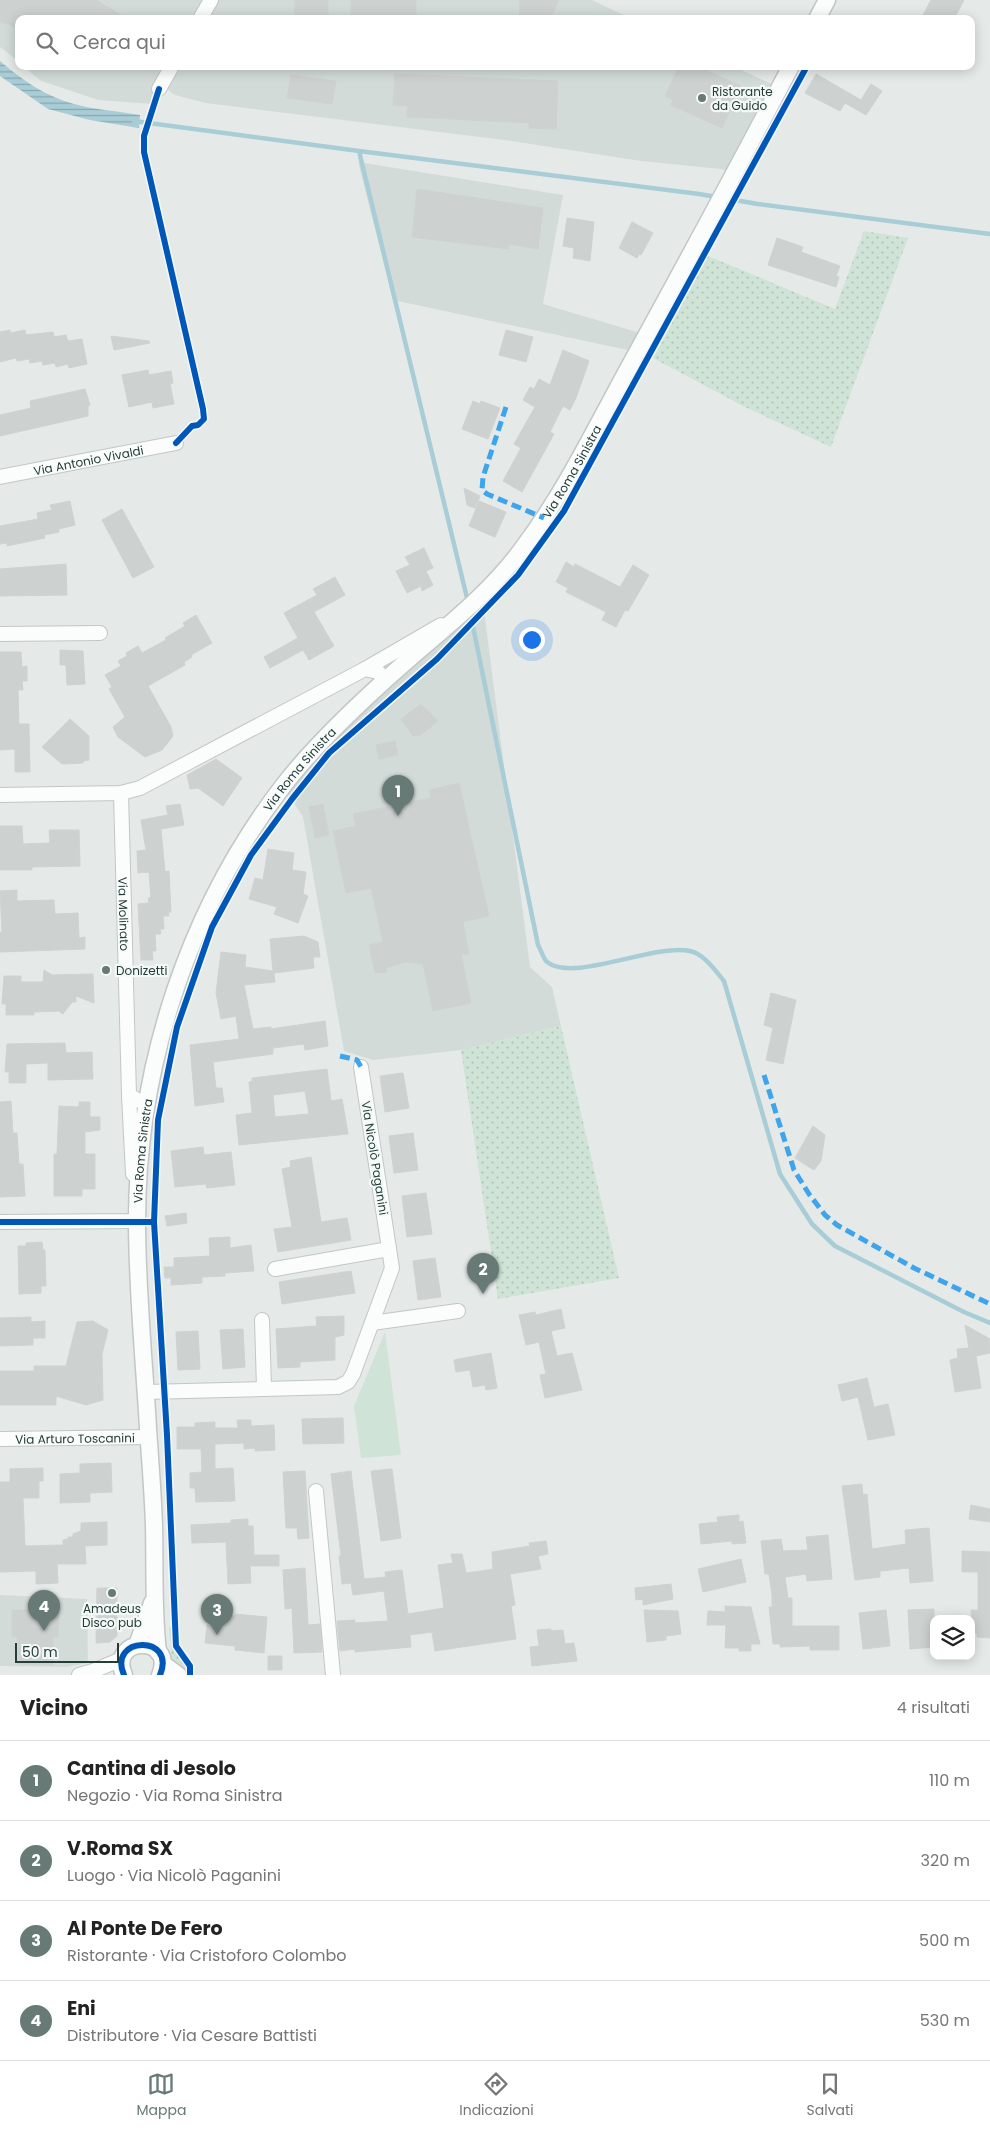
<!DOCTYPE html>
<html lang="it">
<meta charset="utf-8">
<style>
body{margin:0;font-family:Poppins,sans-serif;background:#f6f6f6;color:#222}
.controls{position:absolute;right:15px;bottom:15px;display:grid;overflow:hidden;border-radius:10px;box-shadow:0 2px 12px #0003}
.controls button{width:45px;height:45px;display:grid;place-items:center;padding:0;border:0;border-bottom:1px solid #e0e0e0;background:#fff;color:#222;font:25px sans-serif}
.scale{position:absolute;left:15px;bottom:12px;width:104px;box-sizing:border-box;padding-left:5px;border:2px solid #233d38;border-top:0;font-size:14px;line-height:18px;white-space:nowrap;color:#233d38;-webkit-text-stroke:4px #f4f9f7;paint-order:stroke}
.you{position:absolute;left:531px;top:639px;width:18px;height:18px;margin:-12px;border:4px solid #fff;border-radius:50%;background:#1a73e8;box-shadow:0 0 0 8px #1a73e833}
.badge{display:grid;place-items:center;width:32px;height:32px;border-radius:50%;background:#677a76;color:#fff;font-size:16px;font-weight:700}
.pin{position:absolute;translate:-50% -41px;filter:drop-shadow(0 1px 2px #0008)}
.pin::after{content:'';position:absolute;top:26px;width:18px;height:15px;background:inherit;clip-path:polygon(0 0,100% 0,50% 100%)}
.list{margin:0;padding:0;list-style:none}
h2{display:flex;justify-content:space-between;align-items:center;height:65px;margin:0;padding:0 20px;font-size:21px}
h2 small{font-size:16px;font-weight:400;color:#767676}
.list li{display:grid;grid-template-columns:32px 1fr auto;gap:15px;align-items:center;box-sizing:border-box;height:80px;padding:0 20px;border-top:1px solid #e0e0e0}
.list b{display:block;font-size:19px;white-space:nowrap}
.list p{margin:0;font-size:16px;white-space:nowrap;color:#767676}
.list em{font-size:16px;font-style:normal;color:#767676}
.icon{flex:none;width:28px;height:28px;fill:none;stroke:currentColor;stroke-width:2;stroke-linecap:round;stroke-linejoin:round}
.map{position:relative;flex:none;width:990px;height:1675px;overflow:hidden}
.search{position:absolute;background:#fff;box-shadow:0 2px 12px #0003;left:15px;right:15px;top:15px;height:55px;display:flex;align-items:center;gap:12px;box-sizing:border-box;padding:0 18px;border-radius:10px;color:#767676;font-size:19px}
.sheet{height:385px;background:#fff}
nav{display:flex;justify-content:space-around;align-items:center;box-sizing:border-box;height:70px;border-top:1px solid #e0e0e0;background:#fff;font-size:14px;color:#767676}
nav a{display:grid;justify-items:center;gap:2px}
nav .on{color:#677a76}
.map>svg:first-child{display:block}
</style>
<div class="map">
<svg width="990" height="1675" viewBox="0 0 990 1675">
<defs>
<pattern id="grass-dots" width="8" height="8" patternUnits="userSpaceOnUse" patternTransform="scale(1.25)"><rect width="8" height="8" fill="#cfe3d6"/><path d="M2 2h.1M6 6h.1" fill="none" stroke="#b1c4b8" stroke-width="1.8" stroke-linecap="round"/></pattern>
<pattern id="water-rules" width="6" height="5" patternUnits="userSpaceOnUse" patternTransform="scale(1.25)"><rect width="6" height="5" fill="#a8cdd6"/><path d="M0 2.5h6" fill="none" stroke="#88a8af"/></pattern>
</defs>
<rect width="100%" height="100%" fill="#e5eae8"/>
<path fill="#d3dbd8" d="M0,0H592L632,19H19V62L0,47Z
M23,66H733L780,88L734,174L721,169L641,161L504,140L206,103L175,95L162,85L153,104L98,100L41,81Z
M358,162L563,195L543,304L647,335L637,352L393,300Z
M482,595L530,967L552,987L561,1026L461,1050L373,1060L344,1051L303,817L283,786Z
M0,1595L87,1599L88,1663L67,1667L0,1666Z"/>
<path fill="url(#grass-dots)" d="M864,231L908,238L831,447L745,407L653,358L708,256L835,309Z
M561,1026L619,1278L498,1299L461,1050Z
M169,1627H171L172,1649L179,1655L186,1668L185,1670L172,1663Z"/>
<path fill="#cfe3d6" d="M385,1332L401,1455L361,1458L354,1406Z"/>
<path fill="url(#water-rules)" d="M0,61C22,80 45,96 74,104C95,110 118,111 140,115L139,128L90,120L48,109L0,76Z"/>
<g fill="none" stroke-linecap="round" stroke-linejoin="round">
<path stroke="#a8cdd6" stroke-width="4.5" d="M134,121L359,151L699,194L758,204L990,234
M359,151L468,602
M470,612L538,945C541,950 543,958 547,962C574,983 654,943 690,951C704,954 715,970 724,981L780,1174L812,1224L835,1246L964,1312L990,1323"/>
</g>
<path fill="#cdd1d0" stroke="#ced3d1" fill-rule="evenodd" d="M0,0H96L128,19H19V30L8,24L0,22Z
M295,0H328V19H294Z
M351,0H416V19H351Z
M520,0H559L550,19H519Z
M931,0H964L954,19H930L923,15Z
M679,66H697L741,86L722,128L671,105L673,100L665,96Z
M395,74L558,81L556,129L529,128V123L407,117L408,106L393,105Z
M816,74L861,100L871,84L882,91L866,115L845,103L840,111L805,93Z
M291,75L336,81L332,104L287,98Z
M417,189L543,208L538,249L509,244V249L412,237Z
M567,218L594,222L590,261L573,258L574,248L563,246Z
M632,222L653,233L641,255L639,254L637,258L619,248Z
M777,238L803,247L801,252L840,266L836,276L839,277L836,287L768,265Z
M10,330V333L25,330L26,335L53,332L54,337L66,335L68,341L82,339L87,364L69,368L68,364L56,367L55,363L43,365L42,361L30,363L29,359L17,361L16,358L0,362V332Z
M506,330L533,337L526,362L499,355Z
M111,336L149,341L150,343L114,350Z
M563,350L589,361L576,398L570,410L563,406L550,432L554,434L522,492L503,481L521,448L514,444L535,407L523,400L530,387L534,389L539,379L550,385Z
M148,370L149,375L171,371L173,383L170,384L174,404L153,408L152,402L129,407L122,375Z
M85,389L90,405L88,406V416L0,436V415L31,408L30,401Z
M473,401L480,404L481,401L500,408L488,439L462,429Z
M464,488L480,496L475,508L467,505Z
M70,501L75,525L59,529V532L44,535L45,538L7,546V543L0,544V526L38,519L37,513L52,510L50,505Z
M479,501L506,512L495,537L469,526Z
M122,509L154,567L133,578L102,520Z
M424,548L433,568L426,571L433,585L422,591L421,586L407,593L396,571L410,565L405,557Z
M566,562L574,567L575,564L620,587L633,565L649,575L628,611L625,610L616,627L602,620L606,612L566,592L568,588L556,582Z
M66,564L67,595L0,596V569Z
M335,577L345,595L314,612L334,646L309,660L303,650L270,668L264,657L298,638L284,613L317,595L313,589Z
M196,615L212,643L191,655L192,657L184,662L185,665L148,686L171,727L173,736L162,750L145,757L118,737L113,727L125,717L109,689L112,687L105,675L121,666L118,661L127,656L126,653L138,646L142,653L166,640L165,638L185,626L183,623Z
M60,650L83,651L85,684L67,685L66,665H60Z
M0,652H21L22,667L27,666V681H22L23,690H18L19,724H29L30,772H15V749L0,750Z
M421,704L438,721L421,735L413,736L401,719Z
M70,719L89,736V760L83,761V763L62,764L42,747Z
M395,741L398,755L379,759L376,745Z
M216,759L242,778L223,806L198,788L190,789L187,775Z
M459,783L489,916L463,922L469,954H461L471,1003L433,1011L423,964L405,962L386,968L387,972L375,973L369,945L383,942L371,888L346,893L333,831L356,826L353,814L431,798L429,790Z
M180,804L184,825L161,829L165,872L169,871L171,912H168L169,916H163L164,929H160L161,934H155L156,951H152L153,960H141L138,904L149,903L148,898H151L149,872L138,873L137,851L146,850L141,820L168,815L166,806Z
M323,804L329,835L315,838L309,807Z
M0,826H22L23,844L50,843L49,830H79L80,866L32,867V870H0Z
M268,849L294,853L292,870L306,872L303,894L308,896L298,923L274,914L277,907L249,899L255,878L263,880Z
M17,890V901L54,900L55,914L78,913L79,938L85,937V949L0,952V932H2L0,891Z
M304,936L318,942L320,957H313L314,968L274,973L275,982L244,985L253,1029L271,1027V1029L325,1021L328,1046L305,1050L304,1044L273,1048V1054L213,1062L216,1088H222L224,1102L195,1106L190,1045L239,1039L236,1016L221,1019L216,993L221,952L246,955L245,967L273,971L270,939Z
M44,970L52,975L93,974L94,1003L76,996V1002H72L63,1014L59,1011L34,1012V1015H6V1004H2L4,976H21V982H43Z
M771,993L796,1000L783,1064L766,1060L773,1028L764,1025Z
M65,1043L66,1053L92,1052L93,1079L48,1080V1063L26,1064V1083H9V1072H5L7,1044Z
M327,1069L331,1101L342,1099L348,1134L239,1145L236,1115L252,1113L249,1082L252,1081V1078ZM305,1091L309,1114L275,1117L273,1095Z
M403,1073L409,1108L385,1112L380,1076Z
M11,1101L13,1133H17L19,1164H23L25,1196L0,1197V1102Z
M79,1102H90V1117H100V1130L85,1132V1154H95V1189H82V1196H54V1154H57L59,1106L79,1107Z
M813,1126L825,1135L821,1161L814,1170L795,1158Z
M413,1133L418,1170L394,1173L389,1136Z
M203,1147L204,1155L231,1152L235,1185L207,1188L206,1184L175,1187L171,1151Z
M311,1157L321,1222L347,1218L351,1240L278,1252L274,1229L292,1227L282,1169L291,1167L290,1161Z
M426,1193L432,1234L407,1237L402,1196Z
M186,1213L187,1223L167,1226L165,1216Z
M230,1237V1248L251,1245L254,1271L225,1273V1276L202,1277V1283L171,1285V1278H165L164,1267H174V1258L210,1256L209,1238Z
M42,1242L43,1250H45L46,1286H41V1293L19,1294L18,1246H26V1243Z
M435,1258L441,1297L418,1300L413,1261Z
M351,1271L355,1293L282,1304L279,1282Z
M561,1309L565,1328L551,1331L557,1356L572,1353L582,1390L545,1398L540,1375L546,1374L539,1342L526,1345L519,1315L535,1312L536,1315Z
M344,1316V1335L335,1337V1360L300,1362V1367L278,1368L276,1329L317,1326L316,1317Z
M31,1317V1322L45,1321V1338H33V1345L0,1346V1318Z
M93,1321L108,1330L102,1354L103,1400L86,1405L56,1396V1405H0V1371H34V1366H66L77,1322Z
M965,1325L990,1339V1353L976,1356L981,1388L955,1392L950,1360L958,1358L957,1349L969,1348Z
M243,1329L245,1367L223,1369L220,1330Z
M198,1331L200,1369L178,1370L176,1332Z
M491,1353L497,1388L486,1390L485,1385L473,1387L470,1370L456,1372L454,1360Z
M867,1378L874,1407L888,1404L895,1435L868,1440L858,1397L842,1401L838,1385Z
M343,1418L344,1443L303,1444L302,1419Z
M237,1420H251V1426L274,1425L275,1450L255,1451V1448L244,1449V1443L215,1444V1469L233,1468L235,1501L196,1502L195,1488H190V1473L202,1472L201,1449H177V1427H195V1423L215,1422V1428H238Z
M111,1463L112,1492L90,1493V1502L60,1503V1474L80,1473V1464Z
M43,1468V1481H39V1498H23L25,1546L63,1545V1540L68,1539V1537H73V1534L81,1531V1523L107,1522V1545L85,1546L86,1564H57L58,1583L36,1584V1571L0,1572V1482H10V1469Z
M392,1469L401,1538L381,1541L371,1471Z
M305,1471L309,1538L298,1539L297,1528H286L283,1472Z
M351,1471L364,1579L386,1577L385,1572L402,1570L408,1614L444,1608L438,1565L453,1563L451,1554H462L466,1573L481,1571L493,1569L492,1552L530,1546L529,1543L546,1541L548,1554L538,1556L541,1569L510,1574L515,1605L511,1606L516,1639L435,1651L432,1632L410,1635L411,1647L355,1652V1649L340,1651L337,1621L355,1620V1623L388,1621L384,1591L353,1595L351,1583L342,1584L339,1556H341L331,1474Z
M862,1484L863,1495L867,1494L872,1549L906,1544L905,1530L929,1528L933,1581L910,1583L909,1568L880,1571V1577L855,1580L842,1486Z
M971,1505L990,1509V1522L969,1519Z
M739,1515V1522L743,1521L746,1543L732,1544V1541L701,1544L699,1524L718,1522L717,1517Z
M248,1519V1526H253L254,1555H279V1566H250L251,1583L228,1584L226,1542L192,1543L191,1525L231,1523V1520Z
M828,1535L832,1579L807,1581L806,1574L785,1577L788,1598H792V1626H839V1650H810V1646L780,1647V1644H773L769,1607H772V1595L769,1574H765L761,1541L781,1539L783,1551L808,1550L806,1537Z
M962,1551L990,1552V1638L977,1637V1633H973L971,1610H978V1572H962Z
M741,1559L746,1582L703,1592L698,1569Z
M305,1568L308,1625L320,1624L322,1652L294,1653L292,1608L285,1609L283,1570Z
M671,1584L673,1599L643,1605V1599L636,1600L635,1588Z
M97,1588H117V1636L110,1642L96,1643Z
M725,1606L751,1607L760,1644H751V1651H739V1648H725L726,1625H707L708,1611L725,1612Z
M934,1609V1647L910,1649L908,1610Z
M12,1610H59L58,1637H53V1665L18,1664V1637H12Z
M644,1610L678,1611L681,1634L666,1636V1640L647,1642Z
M886,1610L890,1646L863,1649L859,1613Z
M235,1614L267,1617L264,1653L235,1650V1646L205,1643L207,1625L221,1627L222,1615L235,1616Z
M551,1629V1631L563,1630L565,1644L574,1643L577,1661L532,1666L530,1647L539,1646L537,1630Z
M268,1656H282V1670H268Z"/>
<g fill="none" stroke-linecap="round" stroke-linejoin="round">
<defs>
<g id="minor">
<path d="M200,19L211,0"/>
<path d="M159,89L172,66"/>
<path id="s1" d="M0,477L176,443"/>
<path d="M0,634L100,633"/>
<path d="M365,669L441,625"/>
<path id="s2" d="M121,793L129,1095L137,1100L148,1103"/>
<path d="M0,795L121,793L140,788L365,669L378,672L386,680"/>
<path d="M129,1095L133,1174"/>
<path d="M0,1222L137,1221L136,1210"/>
<path d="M275,1269L389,1249"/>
<path d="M262,1320L264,1388"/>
<path d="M372,1323L458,1311"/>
<path d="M146,1392L338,1387L348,1382L353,1374L392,1268L361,1067"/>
<path id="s3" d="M0,1439L149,1437"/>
<path d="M316,1491L333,1675"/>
<path d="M79,1675L93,1671L122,1659"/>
</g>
<g id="tertiary">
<path d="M817,19L827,0"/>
<path d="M137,1645L152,1603"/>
<path id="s4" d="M158,1652C153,1611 155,1568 154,1526C153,1493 150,1460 148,1428C144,1359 137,1290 137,1221C137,1066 189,908 283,786C319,739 372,691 417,652C456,619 495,587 525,545C566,490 596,427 629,367C684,267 738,167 791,66"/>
<path d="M163,1664L178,1675"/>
<path d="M124,1675C107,1636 177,1634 160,1675"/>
</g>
</defs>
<use href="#minor" stroke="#c2c7c5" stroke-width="16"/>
<use href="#tertiary" stroke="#c2c7c5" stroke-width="19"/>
<use href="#minor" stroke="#fbfcfc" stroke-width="14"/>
<use href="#tertiary" stroke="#fbfcfc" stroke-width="16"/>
<path stroke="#3ea4ec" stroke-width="5" stroke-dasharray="10 5" stroke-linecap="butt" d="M506,407L483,477L482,490L487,494L544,518
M340,1056L357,1060L361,1067
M764,1075L794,1170L809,1194L825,1215L837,1225L914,1268L990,1304"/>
<defs>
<path id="cycleway" d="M159,89L144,136V152L203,409L204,419L198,425L192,426L176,443
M0,1222H154
M124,1675C107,1636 177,1634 160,1675
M190,1675V1666L176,1646L167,1435L154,1222L158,1120L177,1027L212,927L251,855L292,799L329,753L437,659L518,575L564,511L807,66"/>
</defs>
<use href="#cycleway" stroke="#f4f9f7" stroke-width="9"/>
<use href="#cycleway" stroke="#0057b8" stroke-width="6"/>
</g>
<g fill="#677a76" stroke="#f4f9f7" stroke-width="2">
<circle cx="702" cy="98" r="5"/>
<circle cx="106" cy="970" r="5"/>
<circle cx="112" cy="1593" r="5"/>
</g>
<g text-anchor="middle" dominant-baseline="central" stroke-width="4.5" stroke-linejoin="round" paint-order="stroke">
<g font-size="12" fill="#233d38" stroke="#f4f9f7" text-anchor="start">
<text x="712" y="91">Ristorante<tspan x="712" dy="14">da Guido</tspan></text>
<text x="116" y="970">Donizetti</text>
<text x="112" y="1608" text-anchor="middle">Amadeus<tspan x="112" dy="14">Disco pub</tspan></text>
</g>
<g font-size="12" fill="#233d38" stroke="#f4f9f7">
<text stroke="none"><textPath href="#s1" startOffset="90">Via Antonio Vivaldi</textPath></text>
<text stroke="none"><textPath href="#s4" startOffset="1328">Via Roma Sinistra</textPath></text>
<text stroke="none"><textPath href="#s4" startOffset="922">Via Roma Sinistra</textPath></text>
<text stroke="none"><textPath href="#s2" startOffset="121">Via Molinato</textPath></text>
<text stroke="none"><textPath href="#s4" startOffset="502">Via Roma Sinistra</textPath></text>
<text transform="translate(375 1158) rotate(81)">Via Nicolò Paganini</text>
<text stroke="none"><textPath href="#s3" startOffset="75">Via Arturo Toscanini</textPath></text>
</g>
</g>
</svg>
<div class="controls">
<button><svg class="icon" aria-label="layers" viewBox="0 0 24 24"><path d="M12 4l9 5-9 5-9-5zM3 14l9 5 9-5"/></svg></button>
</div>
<div class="scale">50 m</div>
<div class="you"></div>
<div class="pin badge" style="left:398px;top:816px">1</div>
<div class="pin badge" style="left:483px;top:1294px">2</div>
<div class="pin badge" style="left:217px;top:1635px">3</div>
<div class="pin badge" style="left:44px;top:1631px">4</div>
<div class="search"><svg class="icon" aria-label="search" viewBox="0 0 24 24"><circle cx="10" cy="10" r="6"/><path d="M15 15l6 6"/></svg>Cerca qui</div>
</div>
<section class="sheet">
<h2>Vicino<small>4 risultati</small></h2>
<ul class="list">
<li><span class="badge">1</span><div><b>Cantina di Jesolo</b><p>Negozio · Via Roma Sinistra</p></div><em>110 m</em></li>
<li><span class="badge">2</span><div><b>V.Roma SX</b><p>Luogo · Via Nicolò Paganini</p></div><em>320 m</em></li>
<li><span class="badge">3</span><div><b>Al Ponte De Fero</b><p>Ristorante · Via Cristoforo Colombo</p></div><em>500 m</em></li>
<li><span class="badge">4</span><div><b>Eni</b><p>Distributore · Via Cesare Battisti</p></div><em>530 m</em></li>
</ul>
</section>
<nav>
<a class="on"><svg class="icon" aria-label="map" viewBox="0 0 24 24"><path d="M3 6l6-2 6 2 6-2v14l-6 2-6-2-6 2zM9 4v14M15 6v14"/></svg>Mappa</a>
<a><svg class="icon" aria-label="directions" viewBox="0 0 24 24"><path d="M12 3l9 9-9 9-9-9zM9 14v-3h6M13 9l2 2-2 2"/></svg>Indicazioni</a>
<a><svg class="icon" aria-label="saved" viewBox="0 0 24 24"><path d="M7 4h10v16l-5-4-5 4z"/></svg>Salvati</a>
</nav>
